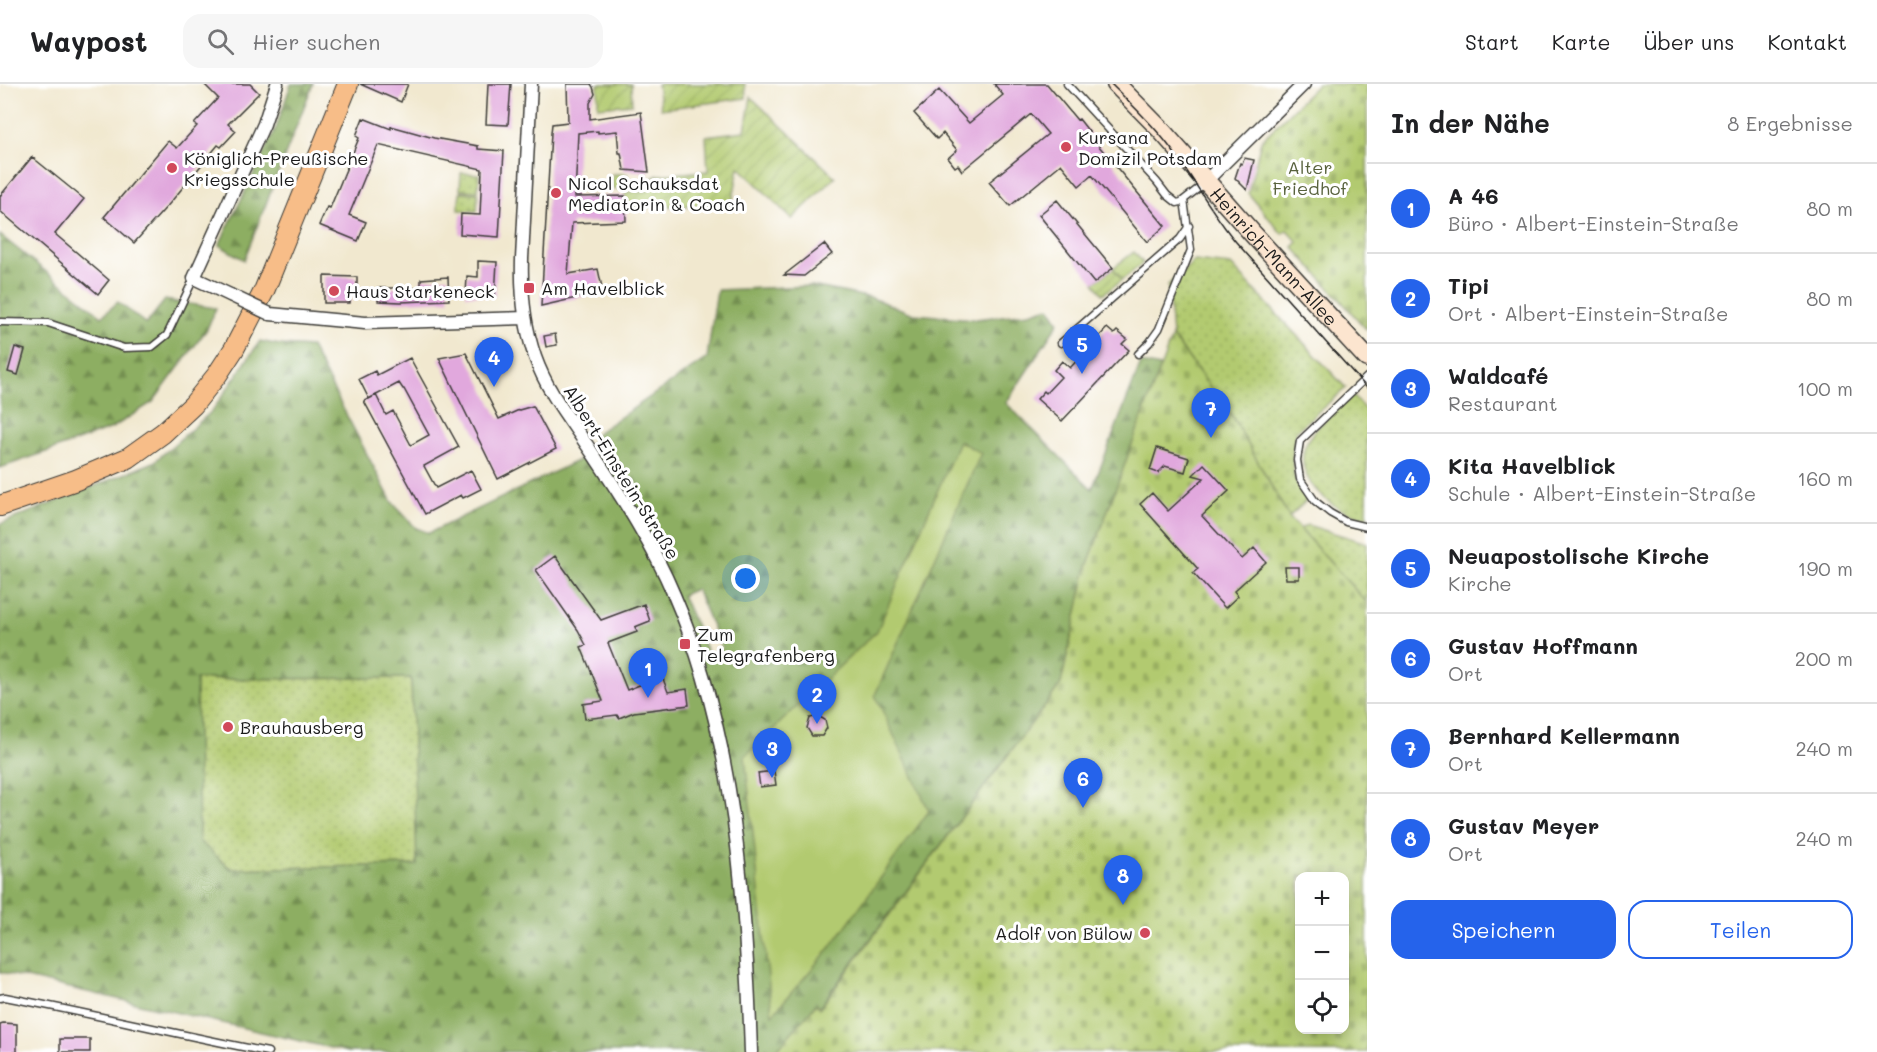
<!DOCTYPE html>
<html lang="de">
<meta charset="utf-8">
<style>
body{margin:0;font-family:Mali,sans-serif;background:#f6f6f6;color:#202124}
.controls{position:absolute;right:18px;bottom:18px;display:grid;overflow:hidden;border-radius:12px;box-shadow:0 3px 15px #0003}
.controls button{width:54px;height:54px;display:grid;place-items:center;padding:0;border:0;border-bottom:2px solid #e0e0e0;background:#fff;color:#202124;font:30px sans-serif}
.you{position:absolute;left:746px;top:495px;width:21px;height:21px;margin:-15px;border:4px solid #fff;border-radius:50%;background:#1a73e8;box-shadow:0 0 0 9px #1a73e833}
.badge{display:grid;place-items:center;width:39px;height:39px;border-radius:50%;background:#2563eb;color:#fff;font-size:20px;font-weight:700}
.pin{position:absolute;translate:-50% -50px;filter:drop-shadow(0 2px 3px #0008)}
.pin::after{content:'';position:absolute;top:32px;width:21px;height:18px;background:inherit;clip-path:polygon(0 0,100% 0,50% 100%)}
.list{margin:0;padding:0;list-style:none}
h2{display:flex;justify-content:space-between;align-items:center;height:78px;margin:0;padding:0 24px;font-size:26px}
h2 small{font-size:20px;font-weight:400;color:#757577}
.list li{display:grid;grid-template-columns:39px 1fr auto;gap:18px;align-items:center;box-sizing:border-box;height:90px;padding:0 24px;border-top:2px solid #e0e0e0}
.list b{display:block;font-size:22px;white-space:nowrap}
.list p{margin:0;font-size:20px;white-space:nowrap;color:#757577}
.list em{font-size:20px;font-style:normal;color:#757577}
.actions{display:flex;gap:12px;padding:18px 24px}
.actions a{flex:1;padding:14px 0;border:2px solid #2563eb;border-radius:18px;text-align:center;font-size:21px;color:#2563eb}
.actions .main{background:#2563eb;color:#fff}
.icon{flex:none;width:33px;height:33px;fill:none;stroke:currentColor;stroke-width:2;stroke-linecap:round;stroke-linejoin:round}
.map{position:relative;flex:none;width:1367px;height:968px;overflow:hidden}
header{display:flex;align-items:center;gap:36px;box-sizing:border-box;height:84px;padding:0 30px;background:#fff;border-bottom:2px solid #e0e0e0}
header strong{font-size:28px}
nav{display:flex;gap:33px;margin-inline-start:auto;font-size:21px}
.search{width:420px;height:54px;background:#f6f6f6;display:flex;align-items:center;gap:15px;box-sizing:border-box;padding:0 21px;border-radius:18px;color:#757577;font-size:22px}
main{display:flex}
aside{flex:1;background:#fff}
.map>svg:first-child{display:block}
</style>
<header>
<strong>Waypost</strong>
<div class="search"><svg class="icon" aria-label="search" viewBox="0 0 24 24"><circle cx="10" cy="10" r="6"/><path d="M15 15l6 6"/></svg>Hier suchen</div>
<nav><a>Start</a><a>Karte</a><a>Über uns</a><a>Kontakt</a></nav>
</header>
<main>
<div class="map">
<svg width="1367" height="968" viewBox="0 0 1367 968">
<defs>
<pattern id="grass-dots" width="8" height="8" patternUnits="userSpaceOnUse" patternTransform="scale(1.5)"><rect width="8" height="8" fill="#b2ca6f"/><path d="M2 2h.1M6 6h.1" fill="none" stroke="#98ad60" stroke-width="1.8" stroke-linecap="round"/></pattern>
<pattern id="forest-firs" width="22" height="20" patternUnits="userSpaceOnUse" patternTransform="scale(1.5)"><rect width="22" height="20" fill="#8dae62"/><path d="M5 1l3.5 6h-7zM16 11l3.5 6h-7z" fill="#728d50"/></pattern>
<pattern id="cemetery-stones" width="16" height="16" patternUnits="userSpaceOnUse" patternTransform="scale(1.5)"><rect width="16" height="16" fill="#b2ca6f"/><path d="M2 7V4a2 2 0 0 1 4 0v3zM10 15v-3a2 2 0 0 1 4 0v3z" fill="#98ad60"/></pattern>
<pattern id="garden-furrows" width="10" height="10" patternUnits="userSpaceOnUse" patternTransform="scale(1.5)"><rect width="10" height="10" fill="#b2ca6f"/><path d="M-1 1l2-2M0 10L10 0M9 11l2-2" fill="none" stroke="#98ad60"/></pattern>
</defs>
<rect width="100%" height="100%" fill="#fff"/>
<filter id="ink" filterUnits="userSpaceOnUse"><feTurbulence type="fractalNoise" baseFrequency=".0167" numOctaves="2"/><feDisplacementMap in="SourceGraphic" scale="12" xChannelSelector="R" yChannelSelector="G"/><feConvolveMatrix kernelMatrix="1 2 1 2 8 2 1 2 1" color-interpolation-filters="sRGB"/></filter>
<filter id="wash" filterUnits="userSpaceOnUse"><feTurbulence type="fractalNoise" baseFrequency=".008" numOctaves="4" result="noise"/><feDisplacementMap in="SourceGraphic" scale="24" xChannelSelector="R" yChannelSelector="G"/><feGaussianBlur stdDeviation="1.35" result="paint"/><feColorMatrix in="noise" values="0 0 0 0 0 0 0 0 0 0 0 0 0 0 0 0 0 1.4 0 .05"/><feComposite in="paint" operator="in"/></filter>
<g filter="url(#wash)">
<rect width="100%" height="100%" fill="#f1e8cf"/>
<path fill="url(#grass-dots)" stroke="#677346" stroke-width="1.5" d="M461,89L479,90L478,107L460,106Z
M460,108L478,109L477,127L458,126Z
M1194,177L1231,181L1346,304L1297,346C1292,359 1290,386 1297,399C1300,405 1305,410 1308,415L1289,433L1232,332L1172,252L1168,201Z
M1353,312L1367,328V433C1336,431 1292,396 1305,362C1312,344 1338,325 1353,312Z
M1307,441L1367,459V519L1300,445Z
M411,594L418,781L231,785L199,757L195,595Z"/>
<path fill="url(#forest-firs)" stroke="#54653f" stroke-width="1.5" fill-rule="evenodd" d="M291,0H313L244,176L219,161L276,44Z
M0,151L102,232L118,218L146,240L165,216L216,224L207,245L153,318L112,344L72,359L0,384Z
M812,202L872,214L914,230L975,235L1029,229L1049,223L1059,238L1006,319L1092,405L1141,279L1161,283L1087,483L1061,600L819,924L816,921L775,968H348L0,888V440L154,378L212,327L260,257L280,261L311,263L392,418L416,444L429,449L583,374L597,349L707,274L717,206ZM696,505L722,565L709,572L682,511ZM411,594L417,781L231,785L199,757L196,595Z"/>
<path fill="url(#cemetery-stones)" stroke="#677346" stroke-width="1.5" fill-rule="evenodd" d="M1318,0H1367V246L1293,163L1298,158L1287,146L1282,150L1248,109L1261,57Z
M1172,252L1232,332L1289,433L1367,519V968H775L816,920L820,924L1061,600L1087,483ZM1300,792H1344V946H1300Z"/>
<path fill="#b2ca6f" stroke="#677346" stroke-width="1.5" d="M612,90H627V105H612Z
M1134,168L1143,179L1122,196L1113,184Z
M959,357L981,369L875,611L929,727L830,864L772,931L745,672L877,547Z"/>
<path fill="url(#garden-furrows)" stroke="#677346" stroke-width="1.5" d="M598,0H631L632,20L598,23Z
M657,0H745L746,14L661,25Z
M751,13L835,93L792,135L739,83L732,120L626,124L625,108L648,107V96L658,91L708,87L706,52L745,47Z
M1113,184L1122,196L1103,210L1094,199Z"/>
<g id="blocks">
<path fill="#e1a8dd" d="M204,0H250L259,9L228,40L236,47L221,63L218,61L170,119L134,159L104,133L168,57L177,64L197,42L194,40L218,14Z
M360,0H408L401,18Z
M488,0H511L508,41L486,40Z
M567,0H591L593,3L595,10L590,19V35L641,28L649,88L624,86L621,69H619L617,47L598,49V47L578,49L575,113L625,112L626,137L572,139L568,190L598,185L603,208L541,222L551,49L552,40L568,38Z
M994,0H1047L1077,36L1079,35L1090,49L1089,50L1165,142L1147,158L1092,91L1079,102L1061,80L1010,122L989,98L1048,50L1031,30L962,87L958,81L955,83L948,74L957,66L943,49L937,55L914,29L939,6L969,39L1003,11Z
M363,34L391,45V42L434,54L478,62V65L504,67L499,153L460,150L461,130L480,131L482,85L378,61L349,131L366,138L358,157L319,141L327,123L330,124L359,54L356,52Z
M32,73L84,115L55,150L109,196L98,210L0,127V112Z
M1244,74L1254,76L1247,106L1235,94L1240,79L1242,80Z
M1057,116L1113,184L1094,199L1039,131Z
M824,160L832,170L804,192L784,191Z
M478,177L497,178L495,212L466,211L467,192L478,193Z
M324,192L357,193V204H351L350,219H324Z
M448,193L449,216L401,218L378,217V204H421V195Z
M1107,244L1114,250L1117,247L1127,255L1122,260L1129,266L1062,337L1037,315L1044,307L1046,309L1061,293L1054,286L1062,277L1070,284Z
M555,250L557,261L546,263L544,252Z
M15,263L25,266L18,291L8,288Z
M466,269L499,335L519,326L533,322L556,365L498,395L439,274Z
M410,274L459,363L424,382L436,404L471,386L481,405L463,414L461,411L425,430L364,317L376,311L386,331L393,327L411,361L429,351L404,305H403L399,299L369,315L359,295L375,287L377,291Z
M1157,364L1189,374L1185,388L1165,382L1158,389L1150,386Z
M1204,380L1229,407L1202,432L1242,475L1254,464L1266,478L1234,507L1238,512L1225,524L1193,489L1198,485L1140,420L1152,409L1168,427L1204,394L1193,391Z
M555,472L601,536L644,520L650,537L635,543L637,548L608,559L627,606L662,592L668,608L687,605L689,621L634,628L619,634L617,631L585,635L583,620L603,617L581,563L586,561L578,546L536,486Z
M1285,483H1299V495H1286Z
M818,632L825,636L827,644L822,652H812L807,644L810,634Z
M774,687L776,701L760,703L758,689Z
M3,939L17,940V968H0V940Z
M60,955H90V968H60Z"/>
</g>
</g>
<g filter="url(#ink)">
<use href="#blocks" fill-opacity="0" stroke="#3c3b37" stroke-width="1.5"/>
<g fill="none" stroke-linecap="round" stroke-linejoin="round">
<defs>
<path id="lane" d="M1067,0L1157,98L1167,111L1177,119L1181,118L1204,100
M0,238L48,239L124,264L152,263L167,251L194,194
M1061,259L1180,155L1189,142
M1138,270L1149,259L1159,245L1191,166L1184,116
M1367,293L1300,357L1297,376L1300,395L1315,417L1330,429L1346,438L1367,443
M0,914L5,913C93,930 180,951 268,968"/>
<path id="street" d="M531,0L522,175C521,209 524,241 535,273C548,310 572,338 593,370C623,415 653,461 674,511C735,651 746,816 751,968
M1206,97L1304,0
M230,211L194,194L264,40L277,0
M270,230L365,239L525,234"/>
<g id="secondary">
<path id="s1" d="M1116,0L1160,45L1252,149L1367,274"/>
</g>
<path id="primary" d="M0,422L76,396L128,374L163,349L193,321L217,291L234,265L264,207L348,0"/>
</defs>
<use href="#lane" stroke="#3c3b37" stroke-width="9"/>
<use href="#street" stroke="#3c3b37" stroke-width="15"/>
<use href="#secondary" stroke="#3c3b37" stroke-width="21"/>
<use href="#primary" stroke="#3c3b37" stroke-width="22"/>
<use href="#lane" stroke="#fff" stroke-width="6"/>
<use href="#street" stroke="#fff" stroke-width="12"/>
<use href="#secondary" stroke="#fce5cf" stroke-width="18"/>
<use href="#primary" stroke="#f7bd88" stroke-width="20"/>
<path stroke="#1c1c1c" stroke-width="1.5" d="M1111,0C1131,20 1152,39 1169,62C1193,93 1211,128 1236,158L1367,304"/>
<defs>
<path id="street-bridge" d="M230,211L270,230"/>
</defs>
<use href="#street-bridge" stroke="#3c3b37" stroke-width="15" stroke-linecap="butt"/>
<use href="#street-bridge" stroke="#fff" stroke-width="12"/>
</g>
</g>
<g fill="#d1495b" stroke="#fff" stroke-width="2">
<circle cx="1066" cy="63" r="6"/>
<circle cx="172" cy="84" r="6"/>
<circle cx="556" cy="109" r="6"/>
<rect x="523" y="198" width="12" height="12" rx="3"/>
<circle cx="334" cy="207" r="6"/>
<rect x="679" y="554" width="12" height="12" rx="3"/>
<circle cx="228" cy="643" r="6"/>
<circle cx="1145" cy="849" r="6"/>
</g>
<g text-anchor="middle" dominant-baseline="central" stroke-width="6" stroke-linejoin="round" paint-order="stroke">
<g font-size="18" fill="#1c1c1c" stroke="#fff" text-anchor="start">
<text x="1078" y="53">Kursana<tspan x="1078" dy="21">Domizil Potsdam</tspan></text>
<text x="184" y="74">Königlich-Preußische<tspan x="184" dy="21">Kriegsschule</tspan></text>
<text x="568" y="99">Nicol Schauksdat<tspan x="568" dy="21">Mediatorin &amp; Coach</tspan></text>
<text x="541" y="204">Am Havelblick</text>
<text x="346" y="207">Haus Starkeneck</text>
<text x="697" y="550">Zum<tspan x="697" dy="21">Telegrafenberg</tspan></text>
<text x="240" y="643">Brauhausberg</text>
<text x="1133" y="849" text-anchor="end">Adolf von Bülow</text>
</g>
<g font-size="18" fill="#58623d" stroke="#fff">
<text x="1310" y="83">Alter<tspan x="1310" dy="21">Friedhof</tspan></text>
</g>
<g font-size="18" fill="#1c1c1c" stroke="#fff">
<text stroke="none"><textPath href="#s1" startOffset="234">Heinrich-Mann-Allee</textPath></text>
<text transform="translate(622 388) rotate(58)">Albert-Einstein-Straße</text>
</g>
</g>
</svg>
<div class="controls">
<button>+</button>
<button>−</button>
<button><svg class="icon" aria-label="locate" viewBox="0 0 24 24"><circle cx="12" cy="12" r="6"/><path d="M12 2v4M12 18v4M2 12h4M18 12h4"/></svg></button>
</div>
<div class="you"></div>
<div class="pin badge" style="left:648px;top:614px">1</div>
<div class="pin badge" style="left:817px;top:640px">2</div>
<div class="pin badge" style="left:772px;top:694px">3</div>
<div class="pin badge" style="left:494px;top:303px">4</div>
<div class="pin badge" style="left:1082px;top:290px">5</div>
<div class="pin badge" style="left:1083px;top:724px">6</div>
<div class="pin badge" style="left:1211px;top:354px">7</div>
<div class="pin badge" style="left:1123px;top:821px">8</div>
</div>
<aside>
<h2>In der Nähe<small>8 Ergebnisse</small></h2>
<ul class="list">
<li><span class="badge">1</span><div><b>A 46</b><p>Büro · Albert-Einstein-Straße</p></div><em>80 m</em></li>
<li><span class="badge">2</span><div><b>Tipi</b><p>Ort · Albert-Einstein-Straße</p></div><em>80 m</em></li>
<li><span class="badge">3</span><div><b>Waldcafé</b><p>Restaurant</p></div><em>100 m</em></li>
<li><span class="badge">4</span><div><b>Kita Havelblick</b><p>Schule · Albert-Einstein-Straße</p></div><em>160 m</em></li>
<li><span class="badge">5</span><div><b>Neuapostolische Kirche</b><p>Kirche</p></div><em>190 m</em></li>
<li><span class="badge">6</span><div><b>Gustav Hoffmann</b><p>Ort</p></div><em>200 m</em></li>
<li><span class="badge">7</span><div><b>Bernhard Kellermann</b><p>Ort</p></div><em>240 m</em></li>
<li><span class="badge">8</span><div><b>Gustav Meyer</b><p>Ort</p></div><em>240 m</em></li>
</ul>
<div class="actions"><a class="main">Speichern</a><a>Teilen</a></div>
</aside>
</main>
